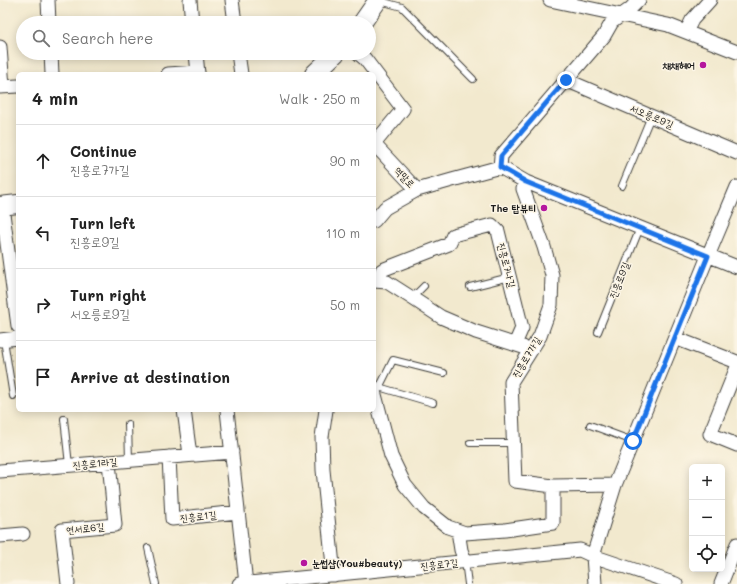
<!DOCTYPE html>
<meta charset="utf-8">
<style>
body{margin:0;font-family:Mali,"Poor Story",sans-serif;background:#f6f6f6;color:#222}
.controls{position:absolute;right:12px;bottom:12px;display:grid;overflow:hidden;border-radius:6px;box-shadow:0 2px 10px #0003}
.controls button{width:36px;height:36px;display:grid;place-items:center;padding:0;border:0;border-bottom:1px solid #e0e0e0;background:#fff;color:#222;font:20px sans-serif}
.stop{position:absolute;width:12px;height:12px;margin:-9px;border:3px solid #1a73e8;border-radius:50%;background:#fff}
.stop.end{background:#1a73e8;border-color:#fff;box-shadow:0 1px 4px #0008}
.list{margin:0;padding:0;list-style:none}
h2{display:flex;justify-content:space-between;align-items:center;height:52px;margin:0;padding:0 16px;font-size:17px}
h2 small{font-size:13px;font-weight:400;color:#767676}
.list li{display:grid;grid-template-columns:26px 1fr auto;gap:12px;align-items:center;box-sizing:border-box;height:72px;padding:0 16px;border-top:1px solid #e0e0e0}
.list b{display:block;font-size:15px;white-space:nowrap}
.list p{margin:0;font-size:13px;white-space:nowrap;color:#767676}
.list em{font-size:13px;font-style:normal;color:#767676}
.icon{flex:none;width:22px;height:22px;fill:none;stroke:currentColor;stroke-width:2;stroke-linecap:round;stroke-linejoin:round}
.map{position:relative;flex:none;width:737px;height:584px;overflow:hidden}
.search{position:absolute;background:#fff;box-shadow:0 2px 10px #0003;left:16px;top:16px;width:360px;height:44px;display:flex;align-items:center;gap:10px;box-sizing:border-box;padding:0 14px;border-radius:22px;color:#767676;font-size:15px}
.panel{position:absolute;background:#fff;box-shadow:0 2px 10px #0003;left:16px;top:72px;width:360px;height:340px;border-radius:6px}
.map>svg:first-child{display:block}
</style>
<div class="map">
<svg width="737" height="584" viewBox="0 0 737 584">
<rect width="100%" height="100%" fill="#fcf5e5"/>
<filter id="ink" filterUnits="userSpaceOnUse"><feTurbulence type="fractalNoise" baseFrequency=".025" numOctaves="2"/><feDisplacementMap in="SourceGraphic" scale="8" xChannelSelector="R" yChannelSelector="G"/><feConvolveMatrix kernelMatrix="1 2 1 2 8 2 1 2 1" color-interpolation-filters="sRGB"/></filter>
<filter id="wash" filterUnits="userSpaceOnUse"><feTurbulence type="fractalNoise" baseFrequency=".012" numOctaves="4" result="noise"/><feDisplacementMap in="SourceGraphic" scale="16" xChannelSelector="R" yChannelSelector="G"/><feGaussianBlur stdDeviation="0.9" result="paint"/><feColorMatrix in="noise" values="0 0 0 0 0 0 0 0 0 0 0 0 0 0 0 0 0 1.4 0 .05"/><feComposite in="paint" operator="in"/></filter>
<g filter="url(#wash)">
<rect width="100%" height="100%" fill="#f2e9ce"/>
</g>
<g filter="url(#ink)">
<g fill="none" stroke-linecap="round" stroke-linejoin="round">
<defs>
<path id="lane" d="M380,1L402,7L473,79
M622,186L651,116
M470,287L510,277
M412,298L424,286
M598,332L640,228
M4,340L13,396
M374,389L381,384L393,360L444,373
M374,389L382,388L433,403
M64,419L69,465
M128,424L129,460
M590,425L633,441
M470,443H514
M148,548L156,584
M465,561L468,584"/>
<path id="street" d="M48,0L49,23
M190,0L192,23
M232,0L235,23
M550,0L668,25L737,52
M686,32L692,20L710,0
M0,47L3,87
M51,53L52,74
M196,53L198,74
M238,53L241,74
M358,53L365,59L403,109L374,144L417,190
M168,74L198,72
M566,80L737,153
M0,87L18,86
M500,167L526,182L737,267
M500,167L501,156L604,36L612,22L630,9L639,0
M526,182L523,189L544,247L552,275L551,305L540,336L511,382L515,481L553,486L615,485
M2,206L18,326
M374,221L385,208L417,190L452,180L500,167
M374,281L387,282L412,298L441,317L476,332L523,347
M378,281L382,270L449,244L453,235L492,225L498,231L522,328L515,344
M675,338L737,362
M0,340L18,338
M737,367L710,434L737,445
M374,391L391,456L405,485L424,508L448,527L465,533L505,530L553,523V486
M184,410L190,455
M227,410L246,584
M326,410L322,437L323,470L334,575
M169,457L172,519L238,512
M0,471L232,452
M458,531L461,550L465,561
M0,536L23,534
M68,584L62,530L115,525L109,462
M239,584L580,550L593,556L676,584
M595,584L593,556L615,485L708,256L737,187
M721,584L737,544"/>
<path id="secondary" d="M362,23L378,0
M314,74L336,53
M0,206L18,204"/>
</defs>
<use href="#lane" stroke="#3c3b37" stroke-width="8"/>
<use href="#street" stroke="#3c3b37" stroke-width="15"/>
<use href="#secondary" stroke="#3c3b37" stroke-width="20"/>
<use href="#lane" stroke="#fff" stroke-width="6"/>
<use href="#street" stroke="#fff" stroke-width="13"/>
<use href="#secondary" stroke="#fff" stroke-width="18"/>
</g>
</g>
<g fill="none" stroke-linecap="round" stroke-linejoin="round" filter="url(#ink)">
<path stroke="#1a73e8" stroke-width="5" d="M566,80L501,156L500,167L526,182L708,256L633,441"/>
</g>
<g fill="#b5179e" stroke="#fcf5e5" stroke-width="1.5">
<circle cx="703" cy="65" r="4"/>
<circle cx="544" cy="208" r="4"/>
<circle cx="304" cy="563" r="4"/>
</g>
<g text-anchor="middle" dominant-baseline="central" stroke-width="3" stroke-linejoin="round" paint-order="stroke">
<g font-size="10" font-weight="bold" fill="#1c1c1c" stroke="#fcf5e5" text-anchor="end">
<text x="695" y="65">채채헤어</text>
<text x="536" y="208">The 탑뷰티</text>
<text x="312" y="563" text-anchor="start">눈썹샵(You#beauty)</text>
</g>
<g font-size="10" fill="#1c1c1c" stroke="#fcf5e5">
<text transform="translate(652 116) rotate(23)">서오릉로9길</text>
<text transform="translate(405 177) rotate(47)">역말로</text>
<text transform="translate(507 265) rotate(76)">진흥로7나길</text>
<text transform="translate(619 280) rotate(-68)">진흥로9길</text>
<text transform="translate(526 357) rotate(-59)">진흥로7가길</text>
<text transform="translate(95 463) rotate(-5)">진흥로1라길</text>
<text transform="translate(198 516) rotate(-6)">진흥로1길</text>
<text transform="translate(85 528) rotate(-6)">연서로6길</text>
<text transform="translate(439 564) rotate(-6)">진흥로7길</text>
</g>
</g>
</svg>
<div class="controls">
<button>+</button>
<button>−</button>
<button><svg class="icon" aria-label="locate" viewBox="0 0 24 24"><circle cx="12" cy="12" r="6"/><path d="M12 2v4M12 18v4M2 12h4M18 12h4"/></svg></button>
</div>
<div class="stop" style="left:633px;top:441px"></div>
<div class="stop end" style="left:566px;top:80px"></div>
<div class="search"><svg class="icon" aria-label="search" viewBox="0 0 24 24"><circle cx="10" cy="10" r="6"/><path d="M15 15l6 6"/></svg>Search here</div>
<section class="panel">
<h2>4 min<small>Walk · 250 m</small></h2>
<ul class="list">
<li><svg class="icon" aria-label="ahead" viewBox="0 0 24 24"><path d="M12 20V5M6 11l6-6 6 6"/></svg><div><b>Continue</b><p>진흥로7가길</p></div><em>90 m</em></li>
<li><svg class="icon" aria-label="left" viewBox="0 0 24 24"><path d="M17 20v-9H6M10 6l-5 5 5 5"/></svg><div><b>Turn left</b><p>진흥로9길</p></div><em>110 m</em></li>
<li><svg class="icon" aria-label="right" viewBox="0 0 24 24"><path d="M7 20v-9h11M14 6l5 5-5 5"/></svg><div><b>Turn right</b><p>서오릉로9길</p></div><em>50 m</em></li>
<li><svg class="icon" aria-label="arrive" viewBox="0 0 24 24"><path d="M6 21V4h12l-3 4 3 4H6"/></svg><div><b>Arrive at destination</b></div></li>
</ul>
</section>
</div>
